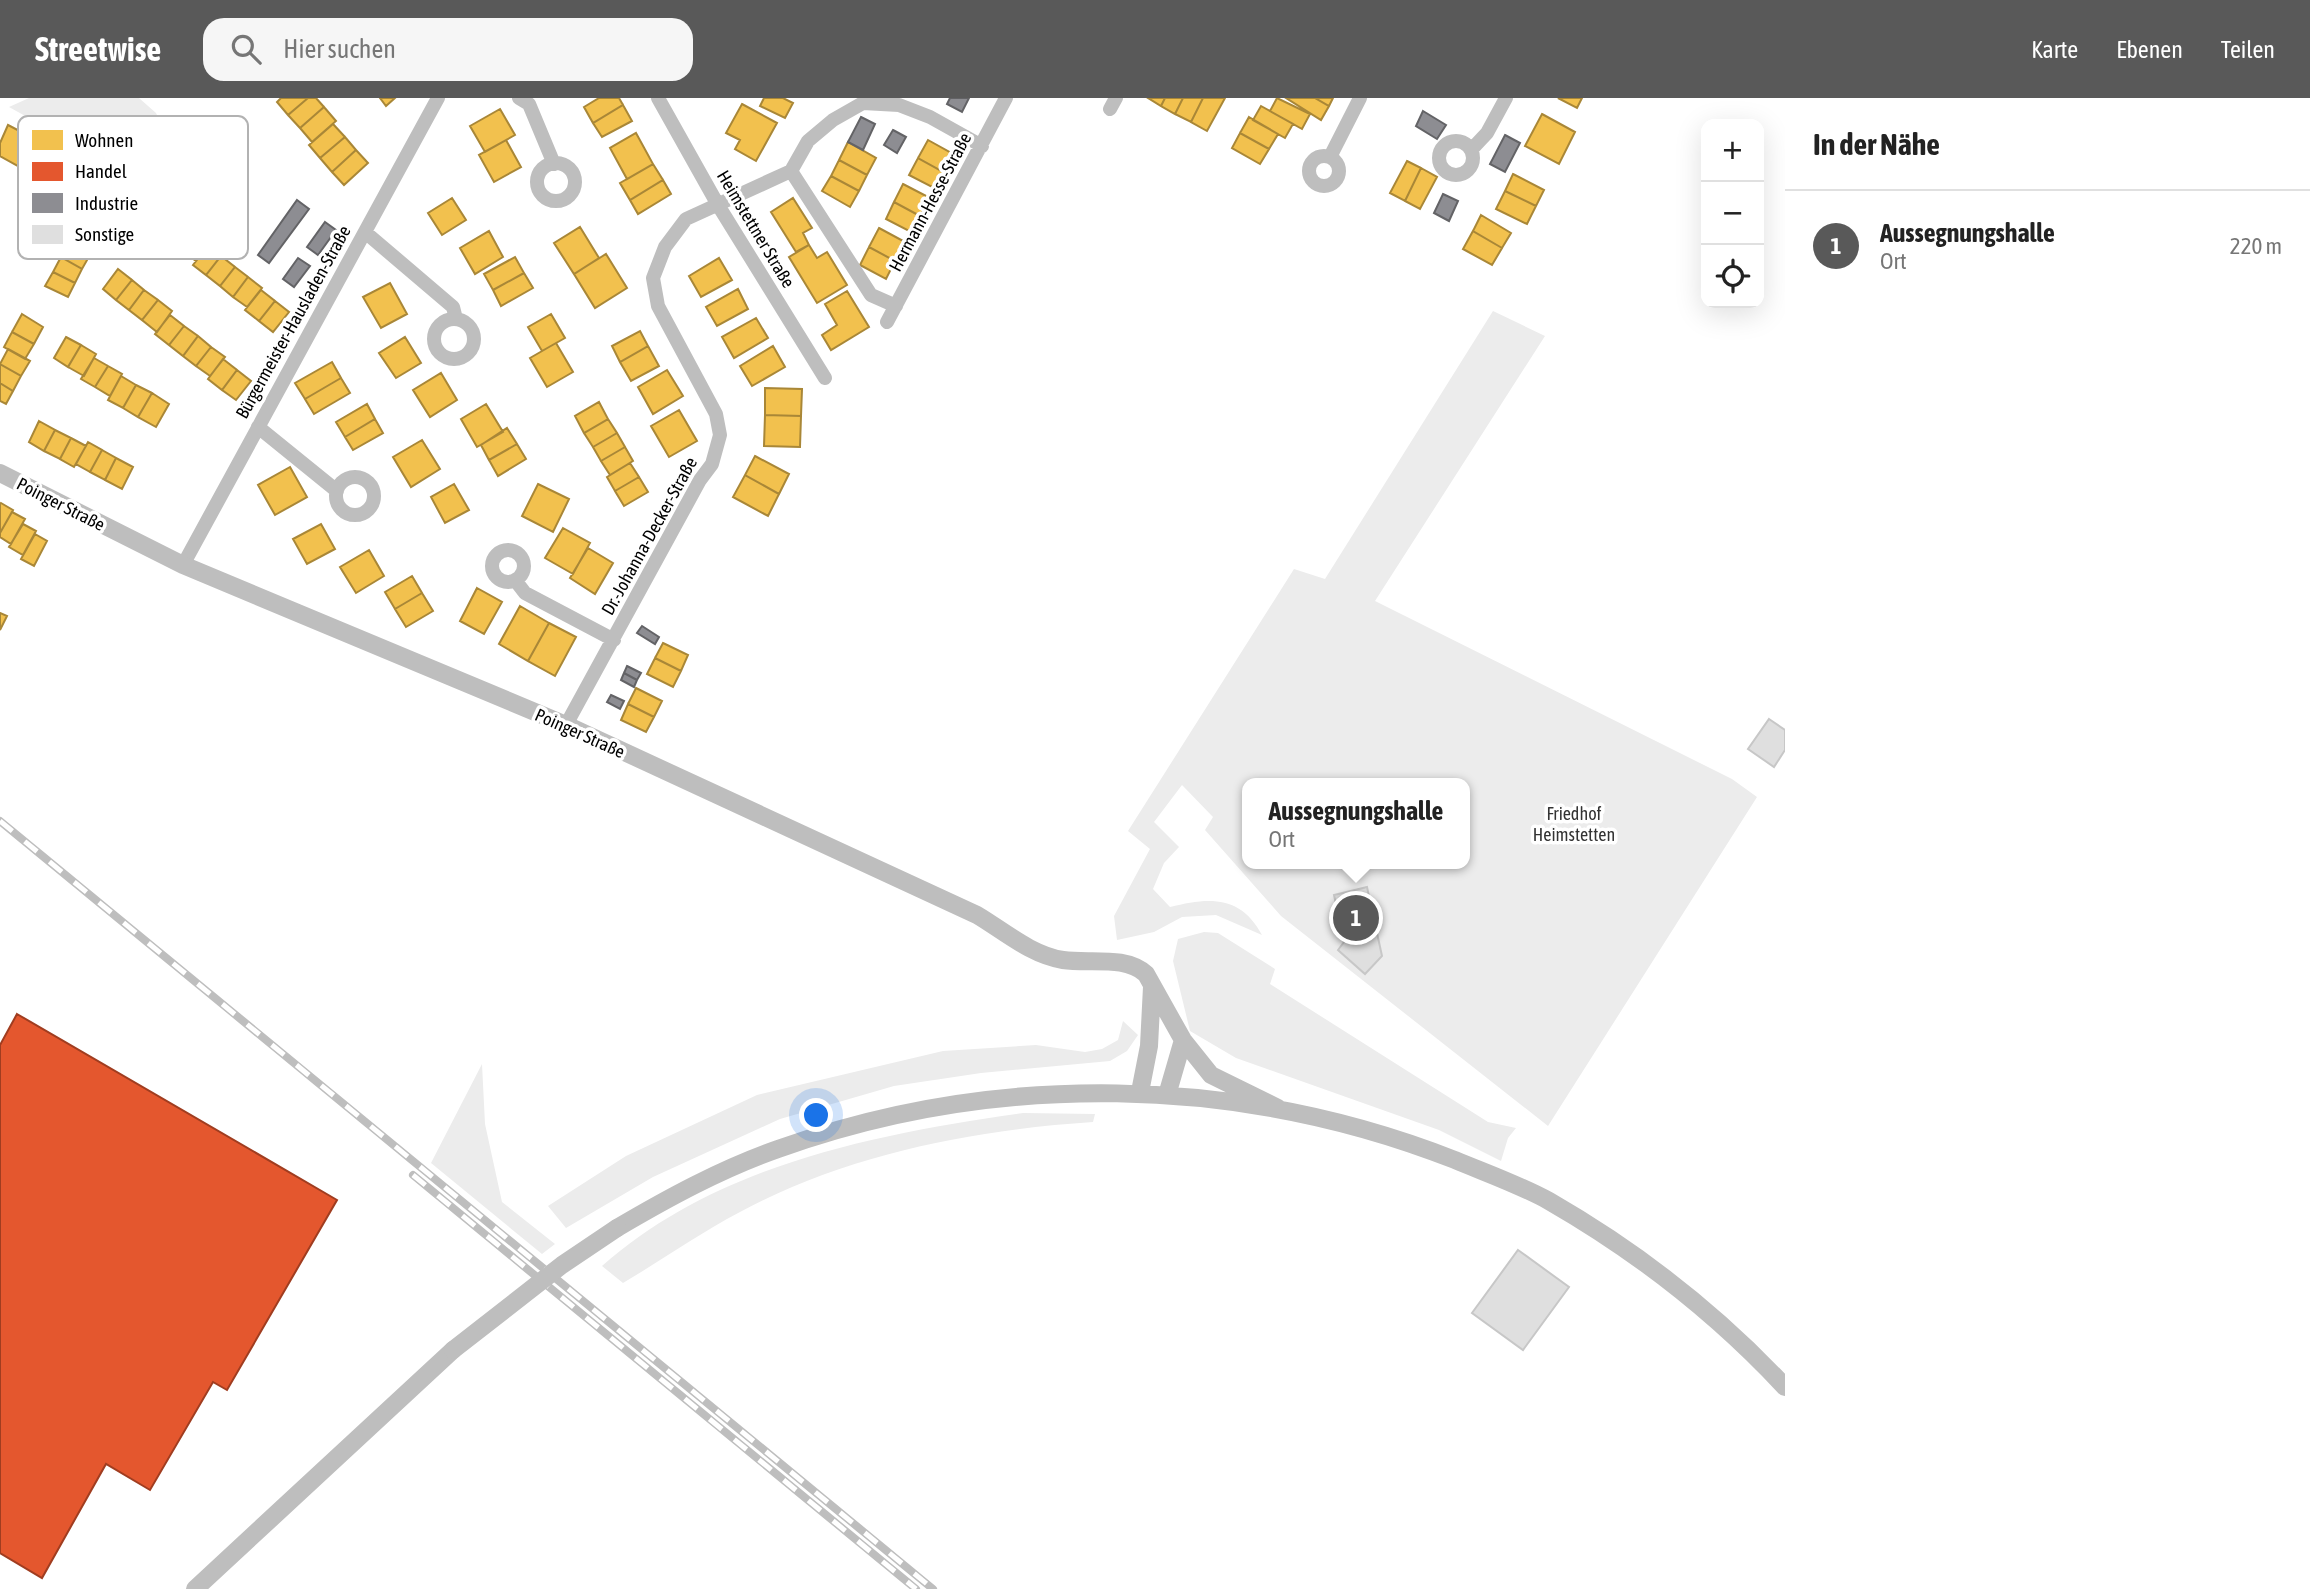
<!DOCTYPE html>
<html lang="de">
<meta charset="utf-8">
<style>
body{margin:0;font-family:"Asap Condensed",sans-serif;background:#f6f6f6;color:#222}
.controls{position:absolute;right:21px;top:21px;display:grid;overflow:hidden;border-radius:14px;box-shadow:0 7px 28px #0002}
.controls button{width:63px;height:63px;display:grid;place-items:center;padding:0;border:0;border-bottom:2px solid #e0e0e0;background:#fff;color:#222;font:35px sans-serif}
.you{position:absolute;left:817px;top:1018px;width:24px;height:24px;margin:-18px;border:5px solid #fff;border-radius:50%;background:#1a73e8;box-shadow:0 0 0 10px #1a73e833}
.badge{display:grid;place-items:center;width:46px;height:46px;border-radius:50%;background:#595959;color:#fff;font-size:23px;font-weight:700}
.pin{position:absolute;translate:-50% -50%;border:4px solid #fff;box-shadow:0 2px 7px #0006}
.popup{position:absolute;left:1242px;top:680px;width:228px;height:91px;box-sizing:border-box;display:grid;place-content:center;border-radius:14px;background:#fff;filter:drop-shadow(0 2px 5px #0005);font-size:23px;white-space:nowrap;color:#767676}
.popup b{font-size:26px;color:#222}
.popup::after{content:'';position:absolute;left:50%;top:100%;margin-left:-14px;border:14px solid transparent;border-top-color:#fff}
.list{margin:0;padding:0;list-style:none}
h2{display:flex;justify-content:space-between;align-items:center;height:91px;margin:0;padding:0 28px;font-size:30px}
h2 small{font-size:23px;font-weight:400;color:#767676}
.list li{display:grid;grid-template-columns:46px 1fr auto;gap:21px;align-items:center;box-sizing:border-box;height:112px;padding:0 28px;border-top:2px solid #e0e0e0}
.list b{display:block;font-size:26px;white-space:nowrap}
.list p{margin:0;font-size:23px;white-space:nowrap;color:#767676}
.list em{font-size:23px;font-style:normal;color:#767676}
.icon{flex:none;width:38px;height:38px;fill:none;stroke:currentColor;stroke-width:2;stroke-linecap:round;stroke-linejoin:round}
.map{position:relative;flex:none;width:1785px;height:1491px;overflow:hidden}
header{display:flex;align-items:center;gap:42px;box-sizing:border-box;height:98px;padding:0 35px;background:#595959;color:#fff}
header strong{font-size:33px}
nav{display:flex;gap:38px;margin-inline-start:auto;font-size:24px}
.search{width:490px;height:63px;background:#f6f6f6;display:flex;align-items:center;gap:18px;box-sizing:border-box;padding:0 24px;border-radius:21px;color:#767676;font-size:26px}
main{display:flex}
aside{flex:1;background:#fff}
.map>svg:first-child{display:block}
</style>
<header>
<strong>Streetwise</strong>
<div class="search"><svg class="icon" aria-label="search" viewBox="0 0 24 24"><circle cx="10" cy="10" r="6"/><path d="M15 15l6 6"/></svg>Hier suchen</div>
<nav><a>Karte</a><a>Ebenen</a><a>Teilen</a></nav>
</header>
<main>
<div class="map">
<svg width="1785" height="1491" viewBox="0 0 1785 1491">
<rect width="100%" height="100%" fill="#fff"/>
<path fill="#ececec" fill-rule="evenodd" d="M29,0H139L156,15L163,30L137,80L9,9Z
M1493,213L1545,238L1375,503L1732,681L1757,699L1548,1028L1281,818L1205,732L1213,719L1182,687L1154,724L1179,749L1164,765L1153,791L1170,809C1209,799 1241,797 1262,837L1216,817L1182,819L1154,834L1117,842L1114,818L1150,751L1128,733L1294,471L1325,481ZM1248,685H1464V766H1248Z
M1204,834L1218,835L1275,871L1270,886L1488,1024L1516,1030L1508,1040L1501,1063L1439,1032L1236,960L1190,933L1173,863L1178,841Z
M1123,923L1138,937L1127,953L1110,963L981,975L894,988L780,1021L653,1079L566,1130L548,1108L626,1058L757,997L943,953L1036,947L1085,954L1102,951L1118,942Z
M482,966L485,1026L502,1104L555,1146L542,1156L431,1065Z
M1023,1015L1095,1016L1093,1024C973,1032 847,1056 740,1114C700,1135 662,1162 623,1185L602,1168C718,1066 876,1036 1023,1015Z"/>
<path fill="#f2c14e" stroke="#a98737" stroke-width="2" d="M308,0L288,17L277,4L281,0Z
M308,0H316L324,9L300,30L288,17Z
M380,0H395L386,8Z
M599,0H619L623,7L593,25L584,9Z
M764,0H783L793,5L785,20L760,8Z
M1148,0H1165L1161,8Z
M1165,0H1183L1175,16L1161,8Z
M1183,0H1203L1191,24L1175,16Z
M1203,0H1225L1207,33L1191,24Z
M1277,0L1310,16L1302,31L1270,13Z
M1286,0H1315L1329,8L1321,22Z
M1315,0H1333L1329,8Z
M1558,0H1582L1577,10Z
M742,6L777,25L756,63L735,51L740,42L726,35Z
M623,7L632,23L602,39L593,25Z
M1261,8L1293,26L1285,40L1253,22Z
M324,9L336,23L312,44L300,30Z
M500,11L515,37L485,54L470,28Z
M1542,16L1575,34L1559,66L1525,48Z
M1249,19L1278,36L1269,51L1240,35Z
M333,26L345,39L320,60L309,47Z
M8,27L31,39L18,68L0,58V45Z
M636,35L653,66L627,81L610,50Z
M1240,35L1269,51L1260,66L1232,50Z
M345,39L356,52L332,74L320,60Z
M506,42L521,69L494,84L479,57Z
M928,42L953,56L943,74L918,60Z
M848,44L876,60L867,77L839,62Z
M356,52L368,65L344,87L332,74Z
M918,60L943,74L934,90L909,77Z
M839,62L867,77L859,93L831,78Z
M1407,63L1421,70L1405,103L1390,95Z
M653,66L663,82L630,102L620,85Z
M1421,70L1437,79L1420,111L1405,103Z
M1513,76L1544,92L1536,108L1505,93Z
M831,78L859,93L850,109L822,93Z
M95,79L118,91L109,109L85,96Z
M663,82L671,96L638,116L630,102Z
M903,86L930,100L920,118L894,104Z
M1505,93L1536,108L1527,126L1496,111Z
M85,96L109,109L101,122L79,110Z
M156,99L170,110L154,131L140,120Z
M452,100L466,122L442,137L428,115Z
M793,100L812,130L803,135L809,147L796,154L771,114Z
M894,104L920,118L911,134L886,121Z
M79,110L101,122L93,136L71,123Z
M170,110L185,121L169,142L154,131Z
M1481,117L1511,135L1502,150L1473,133Z
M185,121L199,132L183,153L169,142Z
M77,128L99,139L91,155L69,143Z
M580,129L599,160L574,176L554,145Z
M879,130L905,144L895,163L869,149Z
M199,132L212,142L196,163L183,153Z
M489,133L503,159L475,176L460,150Z
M1473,133L1502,150L1492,167L1463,151Z
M69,143L91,155L82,171L61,159Z
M809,147L817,160L827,154L847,187L817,205L789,159Z
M208,148L221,158L206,177L193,167Z
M869,149L895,163L886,181L860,167Z
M606,156L627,190L595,210L574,176Z
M221,158L235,169L220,188L206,177Z
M61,159L82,171L75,185L53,174Z
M515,159L524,175L493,192L484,176Z
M719,160L732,182L701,199L689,178Z
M235,169L248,179L233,199L220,188Z
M118,171L132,182L116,202L103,191Z
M53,174L75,185L68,199L45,188Z
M524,175L533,190L501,208L493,192Z
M248,179L262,190L247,209L233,199Z
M132,182L144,192L129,212L116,202Z
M390,185L407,216L381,230L363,199Z
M738,191L748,211L717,228L706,209Z
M144,192L158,202L142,222L129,212Z
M261,192L275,203L259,223L245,212Z
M847,193L869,229L831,252L822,237L837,227L825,206Z
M158,202L172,213L157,234L142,222Z
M275,203L289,214L273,234L259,223Z
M22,216L43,229L34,246L12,234Z
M551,216L565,240L542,253L528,229Z
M170,217L184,228L169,247L155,236Z
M756,220L768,240L734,260L722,239Z
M184,228L198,238L183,258L169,247Z
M640,233L648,248L620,264L612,248Z
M12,234L34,246L25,261L4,249Z
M198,238L211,249L196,268L183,258Z
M66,239L81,247L68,269L54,260Z
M405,239L421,265L396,280L379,255Z
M556,245L573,274L547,289L530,260Z
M81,247L96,256L84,278L68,269Z
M648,248L659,268L631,283L620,264Z
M773,248L785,269L752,288L740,268Z
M211,249L225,259L210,278L196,268Z
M8,251L30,263L21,278L0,266Z
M94,260L108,268L95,289L81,281Z
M223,261L237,272L222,292L208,281Z
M332,264L341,280L305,301L295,285Z
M0,266L21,278L13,293L0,285Z
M108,268L122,276L110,298L95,289Z
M237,272L251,283L236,302L222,292Z
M667,272L683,298L653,316L638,289Z
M441,275L457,302L430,319L413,292Z
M121,278L136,287L123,310L108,302Z
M341,280L350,295L314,316L305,301Z
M0,285L13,293L6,306L0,303Z
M136,287L152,295L138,319L123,310Z
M765,290L802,291L801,318L765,317Z
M152,295L169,306L156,329L138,319Z
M599,304L608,321L584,335L575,318Z
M367,306L375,321L345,339L336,324Z
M486,306L503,334L477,349L461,321Z
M679,312L697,343L669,359L651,328Z
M765,317L801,318L800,349L764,348Z
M375,321L383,335L353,352L345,339Z
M608,321L617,335L593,349L584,335Z
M39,323L55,332L44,353L29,344Z
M507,330L517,346L489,362L481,347Z
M55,332L71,340L60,361L44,353Z
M617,335L625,349L601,363L593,349Z
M71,340L86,348L74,369L60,361Z
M422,342L440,371L411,389L393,359Z
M88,344L102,352L90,374L76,366Z
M517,346L526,361L498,378L489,362Z
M625,349L633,363L610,377L601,363Z
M102,352L116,360L105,382L90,374Z
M755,358L789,376L779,396L745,377Z
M116,360L133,369L122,391L105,382Z
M630,365L639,379L615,393L607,379Z
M290,369L307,399L275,417L258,387Z
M745,377L779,396L768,418L733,399Z
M639,379L648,394L624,408L615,393Z
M454,386L469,412L445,425L431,399Z
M538,386L569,401L553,434L522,418Z
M1,405L13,412L0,435V406Z
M12,414L25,421L11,446L0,439V435Z
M23,426L36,433L23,457L9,449Z
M321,426L335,451L307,466L293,441Z
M563,430L590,445L573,476L545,460Z
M35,436L47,443L34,468L21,461Z
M588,450L613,465L595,496L570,480Z
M369,452L384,478L356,495L340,469Z
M412,478L422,495L395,511L385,494Z
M477,490L502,504L484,536L460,523Z
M422,495L433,513L406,529L395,511Z
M520,508L549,525L528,563L499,546Z
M0,515L7,518L0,532Z
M549,525L576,539L555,578L528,563Z
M663,545L688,557L681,573L655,560Z
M655,560L681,573L673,589L647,576Z
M636,590L662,603L654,619L628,606Z
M628,606L654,619L646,634L621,622Z"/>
<path fill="#e4572e" stroke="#a03d20" stroke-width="2" d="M17,916L337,1102L227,1292L213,1284L150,1392L106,1366L42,1480L0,1455V947Z"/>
<path fill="#8d8d92" stroke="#636366" stroke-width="2" d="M950,0H969L962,14L947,6Z
M1423,13L1446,27L1437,41L1416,28Z
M861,19L875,26L863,52L848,44Z
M893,32L906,39L897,55L884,47Z
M1505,37L1520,45L1505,74L1490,66Z
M1443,96L1458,103L1449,123L1434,115Z
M297,102L309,111L269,165L258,157Z
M325,124L336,132L318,157L307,149Z
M298,160L310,168L294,189L283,181Z
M642,528L659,539L655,546L637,535Z
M627,568L641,575L637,582L624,575Z
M624,575L637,582L634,589L621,582Z
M611,597L624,603L620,611L607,604Z"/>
<path fill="#dfdfdf" stroke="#c7c7c7" stroke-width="2" d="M1769,621L1785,632V652L1774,669L1748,651Z
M1367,789L1382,858L1365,876L1338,852L1344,844L1334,797Z
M1518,1152L1569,1189L1523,1252L1472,1215Z"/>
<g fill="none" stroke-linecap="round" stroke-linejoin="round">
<path stroke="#bebebe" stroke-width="14" d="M519,0L529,6L554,66
M658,0L718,107L825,280
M1110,11L1116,0
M1439 60a17 17 0 1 1 34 0a17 17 0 1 1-34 0Z
M1471,52L1487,35L1506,0
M1309 73a15 15 0 1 1 30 0a15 15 0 1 1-30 0Z
M1330,59L1360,0
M537 84a19 19 0 1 1 38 0a19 19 0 1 1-38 0Z
M791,73L871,197L896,208
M365,134L453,209L456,221
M434 241a20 20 0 1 1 40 0a20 20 0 1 1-40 0Z
M887,224L1006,0
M258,329L337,393
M336 398a19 19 0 1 1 38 0a19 19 0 1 1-38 0Z
M492 468a16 16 0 1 1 32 0a16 16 0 1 1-32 0Z
M183,467L438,0
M515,482L525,495L614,542
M566,627L700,382L712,366L720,337L716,316L658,208L653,180L665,149L686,121L791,73L808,43L833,22L863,5L899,7L930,19L982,48"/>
<path stroke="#bebebe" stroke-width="18" d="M0,375L183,467L566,627L977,817C1004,833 1031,857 1063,862C1090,866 1125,857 1146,876L1183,942L1211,977L1278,1010
M1140,994L1149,948L1152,889
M1167,997L1183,942
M617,1130C668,1100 721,1071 778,1051C996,973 1239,977 1455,1062C1486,1075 1520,1087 1549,1103C1636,1153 1716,1215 1785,1289
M195,1491L453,1252"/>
<defs>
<path id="rail" d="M0,723L933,1491
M413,1077L916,1491"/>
</defs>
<use href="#rail" stroke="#bebebe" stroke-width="8"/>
<use href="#rail" stroke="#fff" stroke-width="5" stroke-dasharray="16" stroke-linecap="butt"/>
<path stroke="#bebebe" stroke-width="18" d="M453,1252L562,1167L617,1130"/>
</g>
<g text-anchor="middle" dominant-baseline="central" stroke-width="7" stroke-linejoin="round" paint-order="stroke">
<g font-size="18" fill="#000" stroke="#fff">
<text transform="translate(930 104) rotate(-62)">Hermann-Hesse-Straße</text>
<text transform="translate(756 131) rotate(59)">Heimstettner Straße</text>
<text transform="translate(293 224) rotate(-61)">Bürgermeister-Hausladen-Straße</text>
<text transform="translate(61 406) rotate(27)">Poinger Straße</text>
<text transform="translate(649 438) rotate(-61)">Dr.-Johanna-Decker-Straße</text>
<text transform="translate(580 635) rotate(24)">Poinger Straße</text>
</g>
<g font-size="18" fill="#333" stroke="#fff">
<text x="1574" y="715">Friedhof<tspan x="1574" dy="21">Heimstetten</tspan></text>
</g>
</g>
<rect x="18" y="18" width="230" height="143" rx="10" fill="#fff" stroke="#b2b2b2" stroke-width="2"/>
<rect x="32" y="32" width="31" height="20" fill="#f2c14e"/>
<rect x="32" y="64" width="31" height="19" fill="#e4572e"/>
<rect x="32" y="95" width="31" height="20" fill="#8d8d92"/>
<rect x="32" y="127" width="31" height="19" fill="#dfdfdf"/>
<g font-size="19" fill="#000">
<text x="75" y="49">Wohnen</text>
<text x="75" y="80">Handel</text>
<text x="75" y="112">Industrie</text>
<text x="75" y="143">Sonstige</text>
</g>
</svg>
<div class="controls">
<button>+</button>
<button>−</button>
<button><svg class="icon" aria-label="locate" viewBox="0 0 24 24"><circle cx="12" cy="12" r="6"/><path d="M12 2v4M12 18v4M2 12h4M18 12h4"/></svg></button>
</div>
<div class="you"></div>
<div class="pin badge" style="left:1356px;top:820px">1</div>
<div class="popup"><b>Aussegnungshalle</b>Ort</div>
</div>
<aside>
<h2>In der Nähe<small></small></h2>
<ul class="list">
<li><span class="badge">1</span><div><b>Aussegnungshalle</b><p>Ort</p></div><em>220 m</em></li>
</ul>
</aside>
</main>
